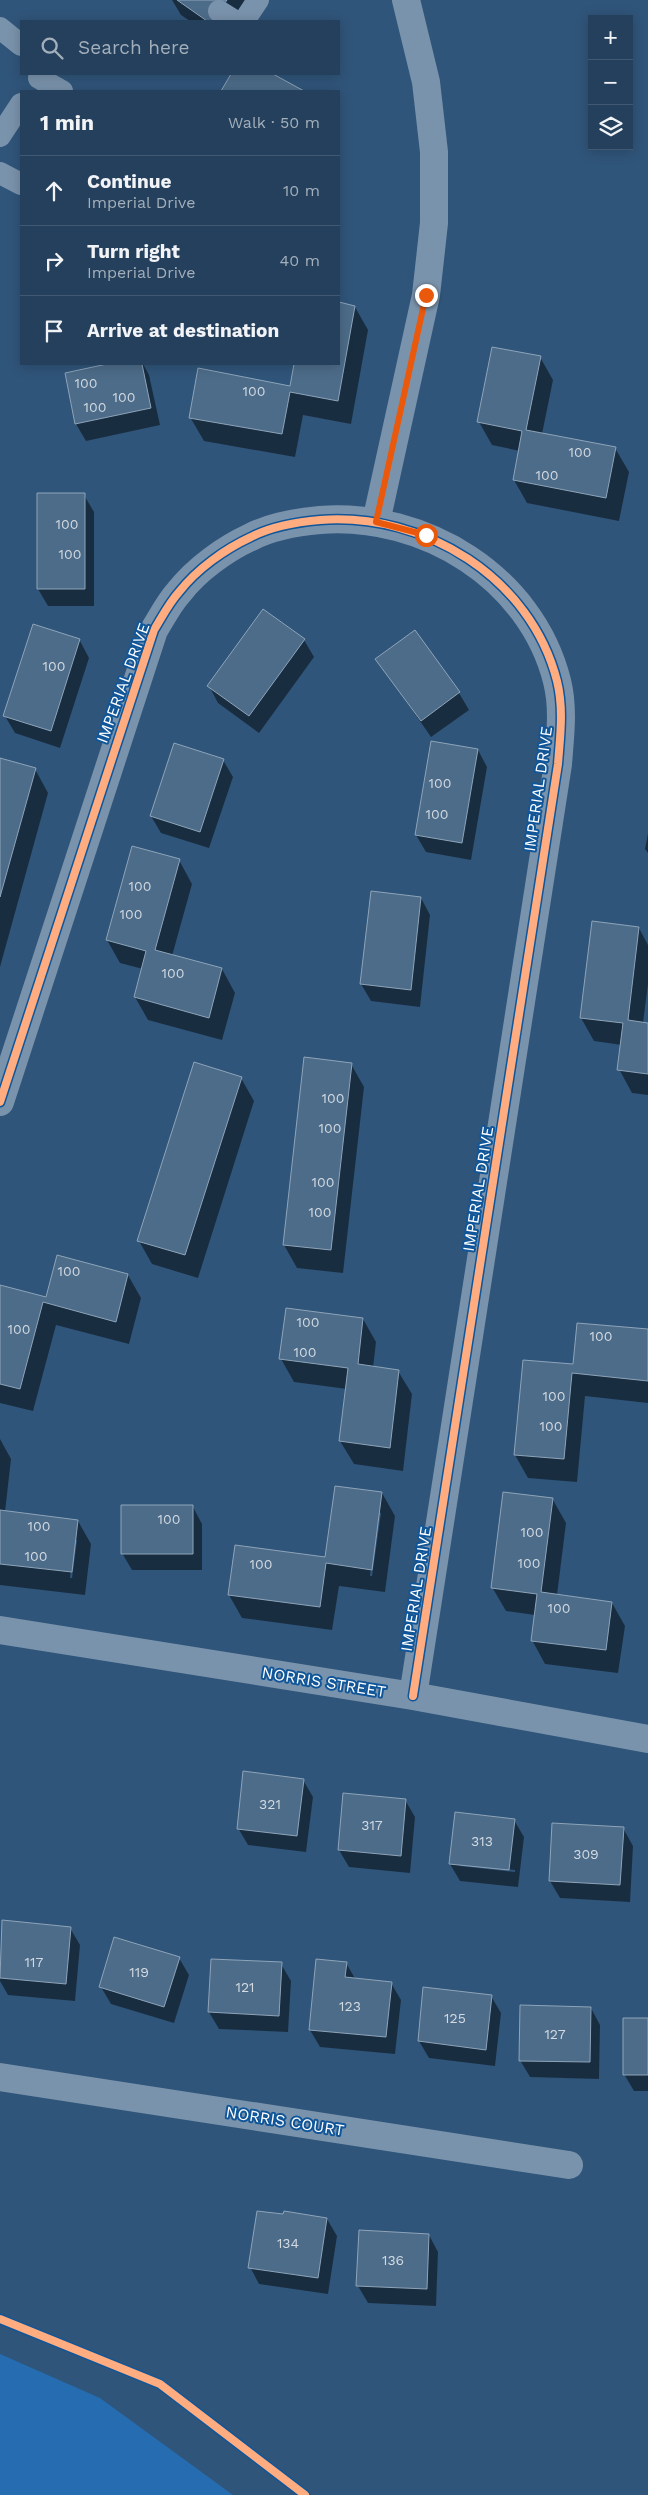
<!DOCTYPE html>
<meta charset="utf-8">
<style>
body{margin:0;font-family:"Work Sans",sans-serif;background:#304b65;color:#f1f3f6}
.controls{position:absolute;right:15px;top:15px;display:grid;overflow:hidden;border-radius:0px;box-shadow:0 2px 12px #0003}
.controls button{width:45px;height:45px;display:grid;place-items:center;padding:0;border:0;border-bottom:1px solid #415972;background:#24405c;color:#f1f3f6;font:25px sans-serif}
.stop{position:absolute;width:15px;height:15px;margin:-11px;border:4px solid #ea580c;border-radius:50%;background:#fff}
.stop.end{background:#ea580c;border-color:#fff;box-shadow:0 1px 5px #0008}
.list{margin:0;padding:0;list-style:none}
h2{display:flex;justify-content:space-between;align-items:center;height:65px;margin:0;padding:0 20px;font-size:21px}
h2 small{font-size:16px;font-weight:400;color:#a3afbb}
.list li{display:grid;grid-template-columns:32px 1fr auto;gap:15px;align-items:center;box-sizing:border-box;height:70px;padding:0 20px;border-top:1px solid #415972}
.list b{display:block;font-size:19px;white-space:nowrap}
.list p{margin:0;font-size:16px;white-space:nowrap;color:#a3afbb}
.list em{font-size:16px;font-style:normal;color:#a3afbb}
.icon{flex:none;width:28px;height:28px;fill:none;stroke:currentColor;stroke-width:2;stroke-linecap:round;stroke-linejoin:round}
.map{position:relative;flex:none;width:648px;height:2495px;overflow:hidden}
.search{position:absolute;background:#24405c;box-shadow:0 2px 12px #0003;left:20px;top:20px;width:320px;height:55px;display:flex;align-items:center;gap:12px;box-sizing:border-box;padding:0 18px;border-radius:0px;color:#a3afbb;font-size:19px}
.panel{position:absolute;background:#24405c;box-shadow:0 2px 12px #0003;left:20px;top:90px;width:320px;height:275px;border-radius:0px}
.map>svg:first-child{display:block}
</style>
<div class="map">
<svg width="648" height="2495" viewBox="0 0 648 2495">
<rect width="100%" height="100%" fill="#30557a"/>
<path fill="#256cb0" d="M0,2354L100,2398L233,2495H0Z"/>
<path fill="#0007" fill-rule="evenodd" d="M172,0H257L242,21H190L181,15Z
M233,74H270L302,91H223Z
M339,304L355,307L368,330L351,424L303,415L295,457L204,441L190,417L291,387L296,364H339Z
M540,357L553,380L542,434L615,448L629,472L619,521L527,503L514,480L520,451L492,445L479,422Z
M113,364H143L149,375L160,425L86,441L76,424L66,374Z
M38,495H84L94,512V606H48L38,589Z
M34,626L80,641L89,658L60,748L15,733L5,716Z
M304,640L314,657L259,733L218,703L209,686Z
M377,659L459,693L469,710L431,737Z
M478,750L487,767L471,860L426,852L416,835Z
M0,760L35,769L48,793L0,967Z
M223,760L233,777L209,848L161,833L151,816Z
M648,833V853L645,849Z
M179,860L192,884L172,956L222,969L235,993L222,1040L148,1020L135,997L143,969L120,963L107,940Z
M421,898L430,915L420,1007L371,1001L361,984Z
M639,928L648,945V984L643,1023L648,1024V1095L632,1093L619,1069L622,1045L594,1041L581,1018Z
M351,1064L364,1087L343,1273L297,1268L284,1245Z
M241,1078L254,1101L198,1278L152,1264L139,1241Z
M128,1275L141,1298L129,1344L56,1325L33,1411L0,1403V1286L46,1299Z
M363,1319L376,1342L373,1368L398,1371L412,1394L403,1471L354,1464L340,1441L347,1389L294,1382L281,1359Z
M648,1331V1403L585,1396L577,1482L528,1478L515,1455L574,1366Z
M0,1439L11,1459L5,1512L78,1521L91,1544L85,1595L0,1585ZM74,1540H77L72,1578H70Z
M382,1493L395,1516L385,1592L339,1586L332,1630L242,1618L229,1595L326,1559ZM378,1513H381L372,1576H370Z
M553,1500L566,1523L557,1595L612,1603L625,1626L618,1673L545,1664L532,1640L535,1615L506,1611L492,1587Z
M193,1507L202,1524V1570H132L122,1553Z
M303,1780L313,1797L306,1852L248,1845L238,1828Z
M405,1800L415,1817L410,1873L349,1867L339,1850Z
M514,1820L524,1837L518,1887L460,1881L450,1864ZM460,1864L515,1870V1872L460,1866Z
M623,1828L633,1846L630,1902L560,1898L550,1881Z
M3,1922L70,1928L80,1945L75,2001L8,1995L0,1981Z
M179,1958L189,1975L174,2023L111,2004L101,1987Z
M212,1960L281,1964L291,1981L288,2032L219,2029L209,2012Z
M346,1963L356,1980L391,1983L401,2000L395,2054L320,2047L310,2030Z
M491,1996L501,2013L495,2066L429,2058L419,2041Z
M591,2008L600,2025L599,2079L530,2077L520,2060Z
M648,2020V2091H634L624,2074Z
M327,2219L337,2236L328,2294L259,2284L250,2267Z
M429,2235L438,2252L436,2306L368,2303L358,2286Z"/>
<path fill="#4d6c89" stroke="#8ea4b9" d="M177,0H227L212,21H207Z
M231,74H273L304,91H221Z
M339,302L355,306L338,401L290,392L282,434L189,418L198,368L290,386L294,364H339Z
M492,347L541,356L526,430L616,447L606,498L513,480L522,431L477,422Z
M107,364H142L151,408L75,424L65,373Z
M37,493H85V589H37Z
M263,609L305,639L249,716L207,686Z
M33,624L80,639L51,731L3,716Z
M415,630L460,692L421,721L375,659Z
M431,741L478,749L462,843L415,835Z
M174,743L224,759L200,832L150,816Z
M0,758L36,768L0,897Z
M132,846L180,859L155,950L222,968L209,1018L134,997L146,951L106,940Z
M371,891L421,897L411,990L360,984Z
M592,921L639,927L628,1020L648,1023V1074L617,1070L623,1023L580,1018Z
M304,1057L352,1063L331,1250L283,1245Z
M194,1062L242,1077L185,1255L137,1241Z
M57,1255L128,1274L116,1322L43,1302L20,1389L0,1384V1285L46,1297Z
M286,1308L363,1318L358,1364L399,1370L390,1448L339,1441L348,1368L279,1359Z
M577,1323L648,1329V1381L572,1373L564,1459L514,1455L523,1360L573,1364Z
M335,1486L382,1492L372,1570L326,1563L320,1607L228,1595L235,1545L325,1557Z
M503,1492L553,1498L541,1592L612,1602L606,1650L531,1641L537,1594L491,1588Z
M121,1505H193V1554H121Z
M0,1510L78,1520L72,1572L0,1564Z
M243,1771L304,1779L297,1836L237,1829Z
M343,1793L406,1799L401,1856L338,1850Z
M455,1812L515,1819L509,1870L449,1864Z
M552,1823L624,1827L620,1885L549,1881Z
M2,1920L71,1927L66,1984L0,1978Z
M114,1937L180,1957L164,2007L99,1987Z
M211,1959L282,1962L279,2016L208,2012Z
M316,1959L347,1962L345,1977L392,1982L386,2037L309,2030Z
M423,1987L492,1995L486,2050L418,2041Z
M520,2005L591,2007L590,2062L519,2061Z
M623,2018H648V2075H623Z
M257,2211L283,2214L284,2211L327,2218L318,2278L248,2268Z
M359,2230L429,2234L427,2289L356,2286Z"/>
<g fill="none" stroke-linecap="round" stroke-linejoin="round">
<path stroke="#7a93ac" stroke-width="22" d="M219,11L235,21
M244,21L258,0
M0,28L21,45
M39,78L62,91
M0,136L21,104
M0,173L21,184"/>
<path stroke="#7a93ac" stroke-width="28" d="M376,522L426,295L434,223V152L426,82L406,0
M0,1102L154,630C162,617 169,603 179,592C197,569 225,549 251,537C272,526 297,522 320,520C425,512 531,578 557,681C564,709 560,737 558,764L413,1696
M0,1630L413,1696L648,1739
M0,2077L569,2165"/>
<defs>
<path id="cycleway" d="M0,1102L154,630C162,617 169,603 179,592C197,569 225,549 251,537C272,526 297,522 320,520C425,512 531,578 557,681C564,709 560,737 558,764L413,1696
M0,2319L160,2384L305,2495"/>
</defs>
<use href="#cycleway" stroke="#105699" stroke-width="11"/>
<use href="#cycleway" stroke="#ffac80" stroke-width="8"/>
</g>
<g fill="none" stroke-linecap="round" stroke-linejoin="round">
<path stroke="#ea580c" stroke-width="6" d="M426,535L376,522L426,295"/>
</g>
<g text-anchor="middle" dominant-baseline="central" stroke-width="4" stroke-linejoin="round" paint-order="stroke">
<g font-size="14" fill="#d2dae2">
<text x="86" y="383">100</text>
<text x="254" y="391">100</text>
<text x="124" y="397">100</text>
<text x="95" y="407">100</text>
<text x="580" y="452">100</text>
<text x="547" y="475">100</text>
<text x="67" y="524">100</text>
<text x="70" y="554">100</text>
<text x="54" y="666">100</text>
<text x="440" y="783">100</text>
<text x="437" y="814">100</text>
<text x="140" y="886">100</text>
<text x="131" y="914">100</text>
<text x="173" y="973">100</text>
<text x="333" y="1098">100</text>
<text x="330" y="1128">100</text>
<text x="323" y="1182">100</text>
<text x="320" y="1212">100</text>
<text x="69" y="1271">100</text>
<text x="308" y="1322">100</text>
<text x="19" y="1329">100</text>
<text x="601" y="1336">100</text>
<text x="305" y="1352">100</text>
<text x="554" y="1396">100</text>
<text x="551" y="1426">100</text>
<text x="169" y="1519">100</text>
<text x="39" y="1526">100</text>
<text x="532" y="1532">100</text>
<text x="36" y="1556">100</text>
<text x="529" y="1563">100</text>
<text x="261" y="1564">100</text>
<text x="559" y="1608">100</text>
<text x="270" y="1804">321</text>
<text x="372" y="1825">317</text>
<text x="482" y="1841">313</text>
<text x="586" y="1854">309</text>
<text x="34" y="1962">117</text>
<text x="139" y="1972">119</text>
<text x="245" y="1987">121</text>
<text x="350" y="2006">123</text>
<text x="455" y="2018">125</text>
<text x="555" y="2034">127</text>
<text x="288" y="2243">134</text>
<text x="393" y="2260">136</text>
</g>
<g font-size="16" fill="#fff" stroke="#105699">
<text transform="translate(123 683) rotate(-70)">IMPERIAL DRIVE</text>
<text transform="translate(538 789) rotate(-82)">IMPERIAL DRIVE</text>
<text transform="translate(478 1189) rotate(-81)">IMPERIAL DRIVE</text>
<text transform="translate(416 1589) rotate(-81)">IMPERIAL DRIVE</text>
<text transform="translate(324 1682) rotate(9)">NORRIS STREET</text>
<text transform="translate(285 2121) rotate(9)">NORRIS COURT</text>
</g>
</g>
</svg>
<div class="controls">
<button>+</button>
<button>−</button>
<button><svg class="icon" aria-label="layers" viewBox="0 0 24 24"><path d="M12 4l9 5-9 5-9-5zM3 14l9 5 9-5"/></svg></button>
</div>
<div class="stop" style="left:426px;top:535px"></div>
<div class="stop end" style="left:426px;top:295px"></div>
<div class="search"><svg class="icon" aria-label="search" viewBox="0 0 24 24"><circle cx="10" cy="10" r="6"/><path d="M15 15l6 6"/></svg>Search here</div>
<section class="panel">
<h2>1 min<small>Walk · 50 m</small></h2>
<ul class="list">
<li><svg class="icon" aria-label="ahead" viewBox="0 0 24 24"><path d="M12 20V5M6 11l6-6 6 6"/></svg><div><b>Continue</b><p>Imperial Drive</p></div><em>10 m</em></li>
<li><svg class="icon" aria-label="right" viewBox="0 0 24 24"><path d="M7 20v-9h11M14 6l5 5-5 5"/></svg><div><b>Turn right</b><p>Imperial Drive</p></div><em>40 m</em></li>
<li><svg class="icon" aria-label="arrive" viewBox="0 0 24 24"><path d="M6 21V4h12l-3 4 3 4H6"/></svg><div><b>Arrive at destination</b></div></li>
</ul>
</section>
</div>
